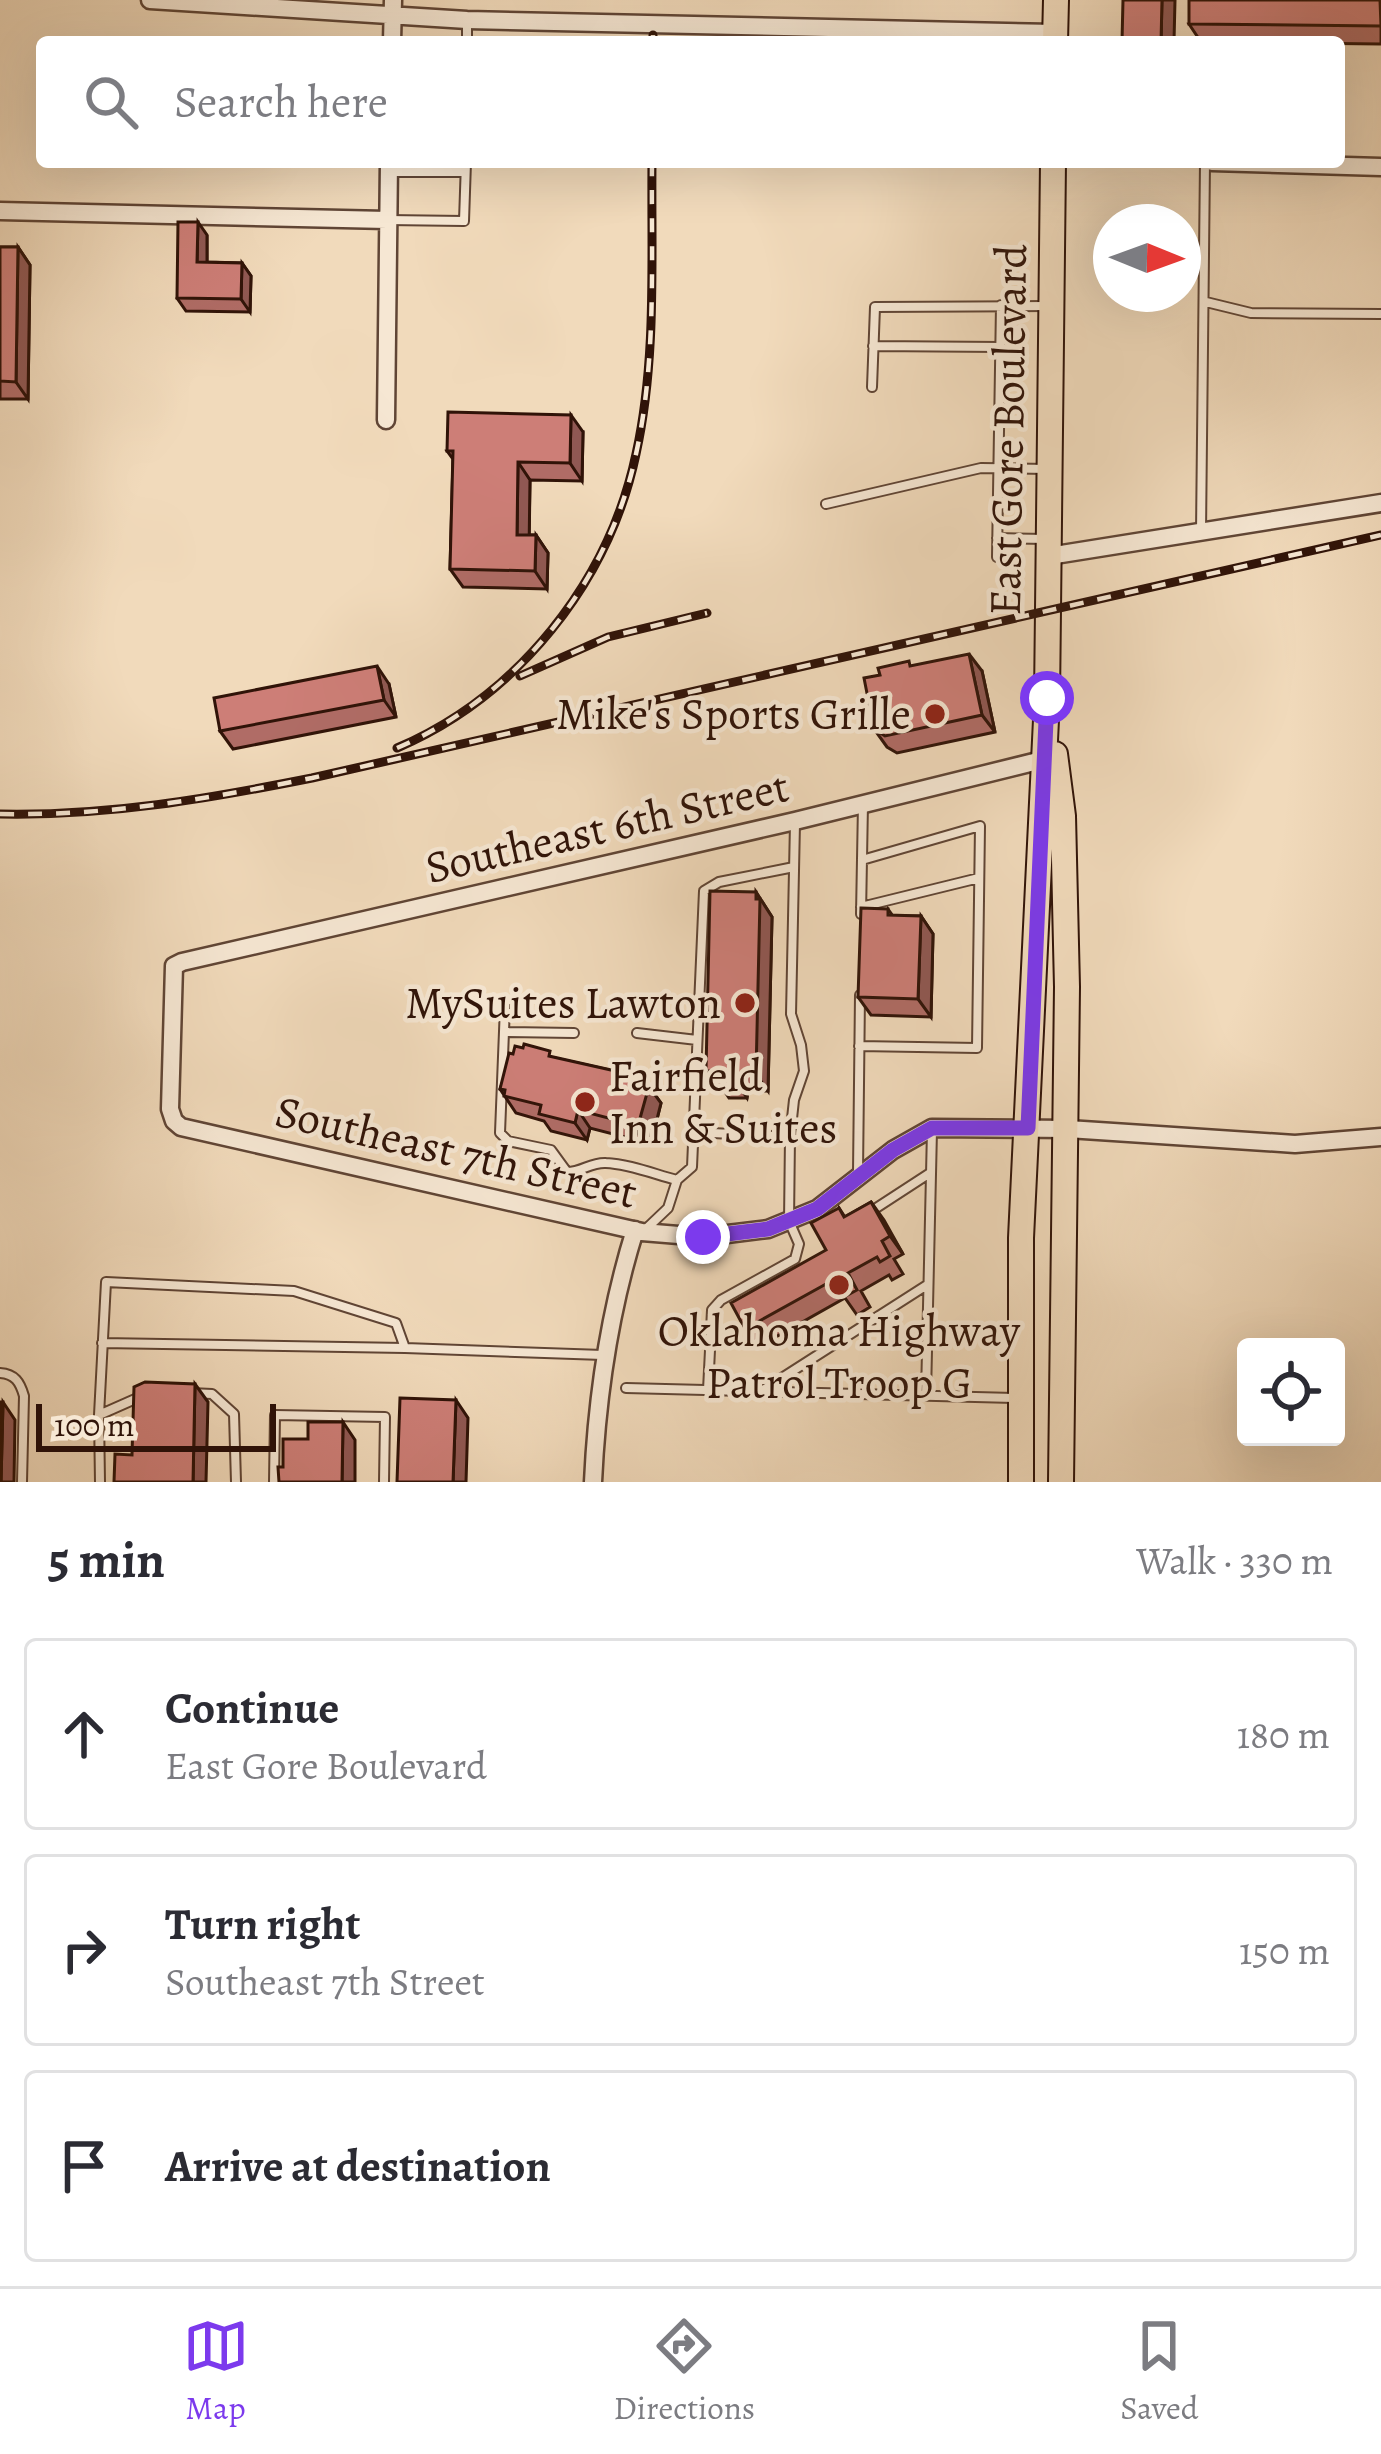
<!DOCTYPE html>
<meta charset="utf-8">
<style>
body{margin:0;font-family:Alegreya,serif;background:#f2f2f3;color:#2b2b33}
.controls{position:absolute;right:36px;bottom:36px;display:grid;overflow:hidden;border-radius:12px;box-shadow:0 12px 48px #0002}
.controls button{width:108px;height:108px;display:grid;place-items:center;padding:0;border:0;border-bottom:3px solid #e1e1e2;background:#fff;color:#2b2b33;font:60px sans-serif}
.compass{position:absolute;left:1093px;top:204px;width:108px;height:108px;border-radius:50%;background:#fff;box-shadow:0 12px 48px #0002;rotate:91deg}
.scale{position:absolute;left:36px;bottom:30px;width:240px;box-sizing:border-box;padding-left:12px;border:6px solid #301308;border-top:0;font-size:33px;line-height:42px;white-space:nowrap;color:#301308;-webkit-text-stroke:9px #f6e7d3;paint-order:stroke}
.stop{position:absolute;width:36px;height:36px;margin:-27px;border:9px solid #7c3aed;border-radius:50%;background:#fff}
.stop.end{background:#7c3aed;border-color:#fff;box-shadow:0 3px 12px #0008}
.list{margin:0;padding:0;list-style:none}
h2{display:flex;justify-content:space-between;align-items:center;height:156px;margin:0;padding:0 48px;font-size:51px}
h2 small{font-size:39px;font-weight:400;color:#7c7c81}
.list li{display:grid;grid-template-columns:78px 1fr auto;gap:36px;align-items:center;box-sizing:border-box;height:192px;margin:0 24px 24px;padding:0 24px;border:3px solid #e1e1e2;border-radius:12px}
.list b{display:block;font-size:45px;white-space:nowrap}
.list p{margin:0;font-size:39px;white-space:nowrap;color:#7c7c81}
.list em{font-size:39px;font-style:normal;color:#7c7c81}
.icon{flex:none;width:66px;height:66px;fill:none;stroke:currentColor;stroke-width:2;stroke-linecap:round;stroke-linejoin:round}
.map{position:relative;flex:none;width:1381px;height:1482px;overflow:hidden}
.search{position:absolute;background:#fff;box-shadow:0 12px 48px #0002;left:36px;right:36px;top:36px;height:132px;display:flex;align-items:center;gap:30px;box-sizing:border-box;padding:0 42px;border-radius:12px;color:#7c7c81;font-size:45px}
.sheet{height:804px;background:#fff}
nav{display:flex;justify-content:space-around;align-items:center;box-sizing:border-box;height:168px;border-top:3px solid #e1e1e2;background:#fff;font-size:33px;color:#7c7c81}
nav a{display:grid;justify-items:center;gap:6px}
nav .on{color:#7c3aed}
.map>svg:first-child{display:block}
</style>
<div class="map">
<svg width="1381" height="1482" viewBox="0 0 1381 1482">
<rect width="100%" height="100%" fill="#f1dabb"/>
<filter id="stains"><feTurbulence type="fractalNoise" baseFrequency=".00167" numOctaves="4"/><feColorMatrix values="0 0 0 0 .2 0 0 0 0 .09 0 0 0 0 .02 0 0 0 .5 -.17"/></filter>
<radialGradient id="worn" r=".72"><stop offset=".6" stop-color="#630" stop-opacity="0"/><stop offset="1" stop-color="#630" stop-opacity=".3"/></radialGradient>
<g fill="none" stroke-linecap="round" stroke-linejoin="round">
<defs>
<path id="service" d="M467,42V21
M389,172H465
M387,220L464,221L466,162
M1206,302L1251,313L1381,314
M873,346L1000,347
M872,387L875,307L1044,306
M826,504L981,468L1048,469
M1201,532L1205,162
M997,538L1047,539
M997,557L1001,305
M861,907L979,878
M861,914L863,804
M505,1006L500,1133L508,1141L551,1150L567,1172C582,1172 591,1162 606,1163C629,1164 654,1174 677,1180
M504,1032L574,1033
M637,1033L697,1040
M859,1046L977,1048L980,826L862,860
M694,1132L790,1137
M858,1172L860,995
M867,1214L930,1173
M647,1228L668,1208L677,1180L692,1167L704,891L719,882L794,867
M102,1343L405,1348
M0,1373C15,1374 20,1382 24,1396L22,1482
M626,1388L1014,1398
M708,1390L712,1310L721,1300L795,1259L799,1244L789,1221L790,1137L794,1100L804,1071L801,1045L791,1014L795,823
M763,1390L927,1285
M191,1393L212,1394L234,1414L236,1482
M926,1395L932,1130
M99,1415L106,1282L294,1291L396,1323L405,1348L603,1355
M100,1482L99,1415L142,1396
M274,1482L275,1415L385,1417L384,1482"/>
<path id="minor" d="M150,0L467,20L1055,33
M392,42L393,0
M1212,162L1381,167
M0,211L387,220
M386,420L389,162
M1049,556L1381,503
M1050,758L795,821L182,962L174,966L170,1109L174,1121L181,1127L642,1232L703,1237L768,1229L817,1209L893,1150L932,1128L1068,1129L1295,1144L1381,1137
M593,1482C597,1396 609,1313 635,1230"/>
<path id="primary" d="M1055,42L1056,0
M1055,754L1063,816L1067,987L1061,1482
M1021,1482V1238L1047,699L1053,162"/>
</defs>
<use href="#service" stroke="#604535" stroke-width="12"/>
<use href="#minor" stroke="#604535" stroke-width="21"/>
<use href="#primary" stroke="#301308" stroke-width="28"/>
<use href="#service" stroke="#f6e7d3" stroke-width="8"/>
<use href="#minor" stroke="#f6e7d3" stroke-width="16"/>
<use href="#primary" stroke="#f1dabb" stroke-width="24"/>
<defs>
<path id="rail" d="M653,42V35
M520,676L608,637L707,613
M397,748C518,696 609,582 636,454C657,359 651,258 652,162
M0,814C109,816 206,799 312,778L1381,535"/>
</defs>
<use href="#rail" stroke="#301308" stroke-width="9"/>
<use href="#rail" stroke="#f6e7d3" stroke-width="4.5" stroke-dasharray="14" stroke-linecap="butt"/>
</g>
<path fill="#b06c66" stroke="#301308" stroke-width="3" d="M1381,0V44L1201,42L1189,24Z
M207,235V262L242,263L251,276L250,312L186,311L177,298Z
M0,247H18L30,265L28,399H0Z
M583,432L582,481L530,480L529,535H536L548,553L547,589L463,587L450,569L453,459L447,451Z
M913,666L982,671L995,732L897,753L887,747L874,729Z
M389,684L396,717L233,749L220,731Z
M756,892L772,917L768,1091H748L747,1098H729L723,1089H719L706,1071Z
M888,909L893,916H921L933,934L931,1017L871,1015L858,997Z
M513,1054L555,1058L642,1077L661,1103L652,1139L645,1138L644,1142L590,1128L587,1140L551,1131L544,1121L516,1113L500,1089Z
M871,1202L903,1254L894,1259L903,1274L892,1280L889,1275L861,1291L870,1307L857,1315L845,1298L758,1347L745,1329L826,1250L839,1208L845,1217Z"/>
<path fill="#905853" stroke="#301308" stroke-width="3" d="M1162,0H1175L1174,42H1161Z
M198,222L207,235V275L197,262Z
M18,247L30,265L28,399L16,382Z
M242,263L251,276L250,312L241,299Z
M571,415L583,432L582,481L570,463Z
M518,462L530,480L529,553L517,535Z
M536,535L548,553L547,589L535,571Z
M969,654L982,671L995,732L982,715Z
M377,666L389,684L396,717L384,700Z
M756,892L772,917L768,1091L756,1074Z
M921,916L933,934L931,1017L918,999Z
M735,1073L748,1091L747,1098L735,1080Z
M642,1077L661,1103L652,1139L639,1122Z
M578,1110L590,1128L587,1140L575,1123Z
M632,1121L645,1138L644,1142L631,1124Z
M871,1202L884,1220L903,1254L890,1236Z
M195,1384L208,1402L206,1482H193Z
M456,1400L468,1418L466,1482H453Z
M3,1402L15,1420L14,1482H1Z
M343,1422L355,1440V1482H342Z"/>
<path fill="#cd7e77" stroke="#301308" stroke-width="3" d="M1123,0H1162L1161,42H1122Z
M1189,0H1380L1381,26L1189,24Z
M178,222H198L197,262L242,263L241,299L177,298Z
M0,247H18L16,382L0,381Z
M448,412L571,415L570,463L518,462L517,535H536L535,571L450,569L453,451H447Z
M969,654L982,715L885,736L874,729L864,678L880,675L878,668L909,661L910,666Z
M377,666L384,700L220,731L214,698Z
M710,891L756,892V899H760L756,1074L735,1073V1080H717V1071H706Z
M861,908L888,909V915L921,916L918,999L858,997Z
M524,1044L550,1051L549,1056L642,1077L641,1083L649,1086L639,1122L632,1121L631,1124L578,1110L575,1123L539,1114L541,1105L504,1096L505,1090L500,1089L509,1053L513,1054L515,1046L523,1048Z
M871,1202L890,1236L882,1241L890,1256L880,1262L877,1257L848,1273L857,1290L844,1297L835,1279L745,1329L731,1303L826,1250L811,1223L839,1208L844,1217Z
M145,1382L195,1384L193,1482H114L115,1454L132,1455L134,1387Z
M400,1398L456,1400L453,1482H397Z
M0,1402H3L1,1482H0Z
M308,1422H343L342,1482H279L278,1467H283V1439H308Z"/>
<g fill="none" stroke-linecap="round" stroke-linejoin="round">
<path stroke="#7c3aed" stroke-width="15" d="M703,1237L768,1229L817,1209L893,1150L932,1128H1028L1047,698"/>
</g>
<g fill="#8f2418" stroke="#f6e7d3" stroke-width="4.5">
<circle cx="935" cy="714" r="12"/>
<circle cx="745" cy="1003" r="12"/>
<circle cx="585" cy="1102" r="12"/>
<circle cx="839" cy="1285" r="12"/>
</g>
<g text-anchor="middle" dominant-baseline="central" stroke-width="9" stroke-linejoin="round" paint-order="stroke">
<g font-size="45" fill="#301308" stroke="#f6e7d3">
<text transform="translate(1008 430) rotate(-89)">East Gore Boulevard</text>
<text transform="translate(607 827) rotate(-13)">Southeast 6th Street</text>
<text transform="translate(456 1152) rotate(13)">Southeast 7th Street</text>
</g>
<g font-size="45" fill="#301308" stroke="#f6e7d3" text-anchor="end">
<text x="911" y="714">Mike's Sports Grille</text>
<text x="721" y="1003">MySuites Lawton</text>
<text x="609" y="1076" text-anchor="start">Fairfield<tspan x="609" dy="52">Inn &amp; Suites</tspan></text>
<text x="839" y="1331" text-anchor="middle">Oklahoma Highway<tspan x="839" dy="52">Patrol Troop G</tspan></text>
</g>
</g>
<rect width="100%" height="100%" filter="url(#stains)"/>
<rect width="100%" height="100%" fill="url(#worn)"/>
</svg>
<div class="controls">
<button><svg class="icon" aria-label="locate" viewBox="0 0 24 24"><circle cx="12" cy="12" r="6"/><path d="M12 2v4M12 18v4M2 12h4M18 12h4"/></svg></button>
</div>
<svg class="compass" viewBox="-18 -18 36 36"><path d="M0-13l5 13h-10z" fill="#e53935"/><path d="M0 13l5-13h-10z" fill="#7c7c81"/></svg>
<div class="scale">100 m</div>
<div class="stop" style="left:1047px;top:698px"></div>
<div class="stop end" style="left:703px;top:1237px"></div>
<div class="search"><svg class="icon" aria-label="search" viewBox="0 0 24 24"><circle cx="10" cy="10" r="6"/><path d="M15 15l6 6"/></svg>Search here</div>
</div>
<section class="sheet">
<h2>5 min<small>Walk · 330 m</small></h2>
<ul class="list">
<li><svg class="icon" aria-label="ahead" viewBox="0 0 24 24"><path d="M12 20V5M6 11l6-6 6 6"/></svg><div><b>Continue</b><p>East Gore Boulevard</p></div><em>180 m</em></li>
<li><svg class="icon" aria-label="right" viewBox="0 0 24 24"><path d="M7 20v-9h11M14 6l5 5-5 5"/></svg><div><b>Turn right</b><p>Southeast 7th Street</p></div><em>150 m</em></li>
<li><svg class="icon" aria-label="arrive" viewBox="0 0 24 24"><path d="M6 21V4h12l-3 4 3 4H6"/></svg><div><b>Arrive at destination</b></div></li>
</ul>
</section>
<nav>
<a class="on"><svg class="icon" aria-label="map" viewBox="0 0 24 24"><path d="M3 6l6-2 6 2 6-2v14l-6 2-6-2-6 2zM9 4v14M15 6v14"/></svg>Map</a>
<a><svg class="icon" aria-label="directions" viewBox="0 0 24 24"><path d="M12 3l9 9-9 9-9-9zM9 14v-3h6M13 9l2 2-2 2"/></svg>Directions</a>
<a><svg class="icon" aria-label="saved" viewBox="0 0 24 24"><path d="M7 4h10v16l-5-4-5 4z"/></svg>Saved</a>
</nav>
